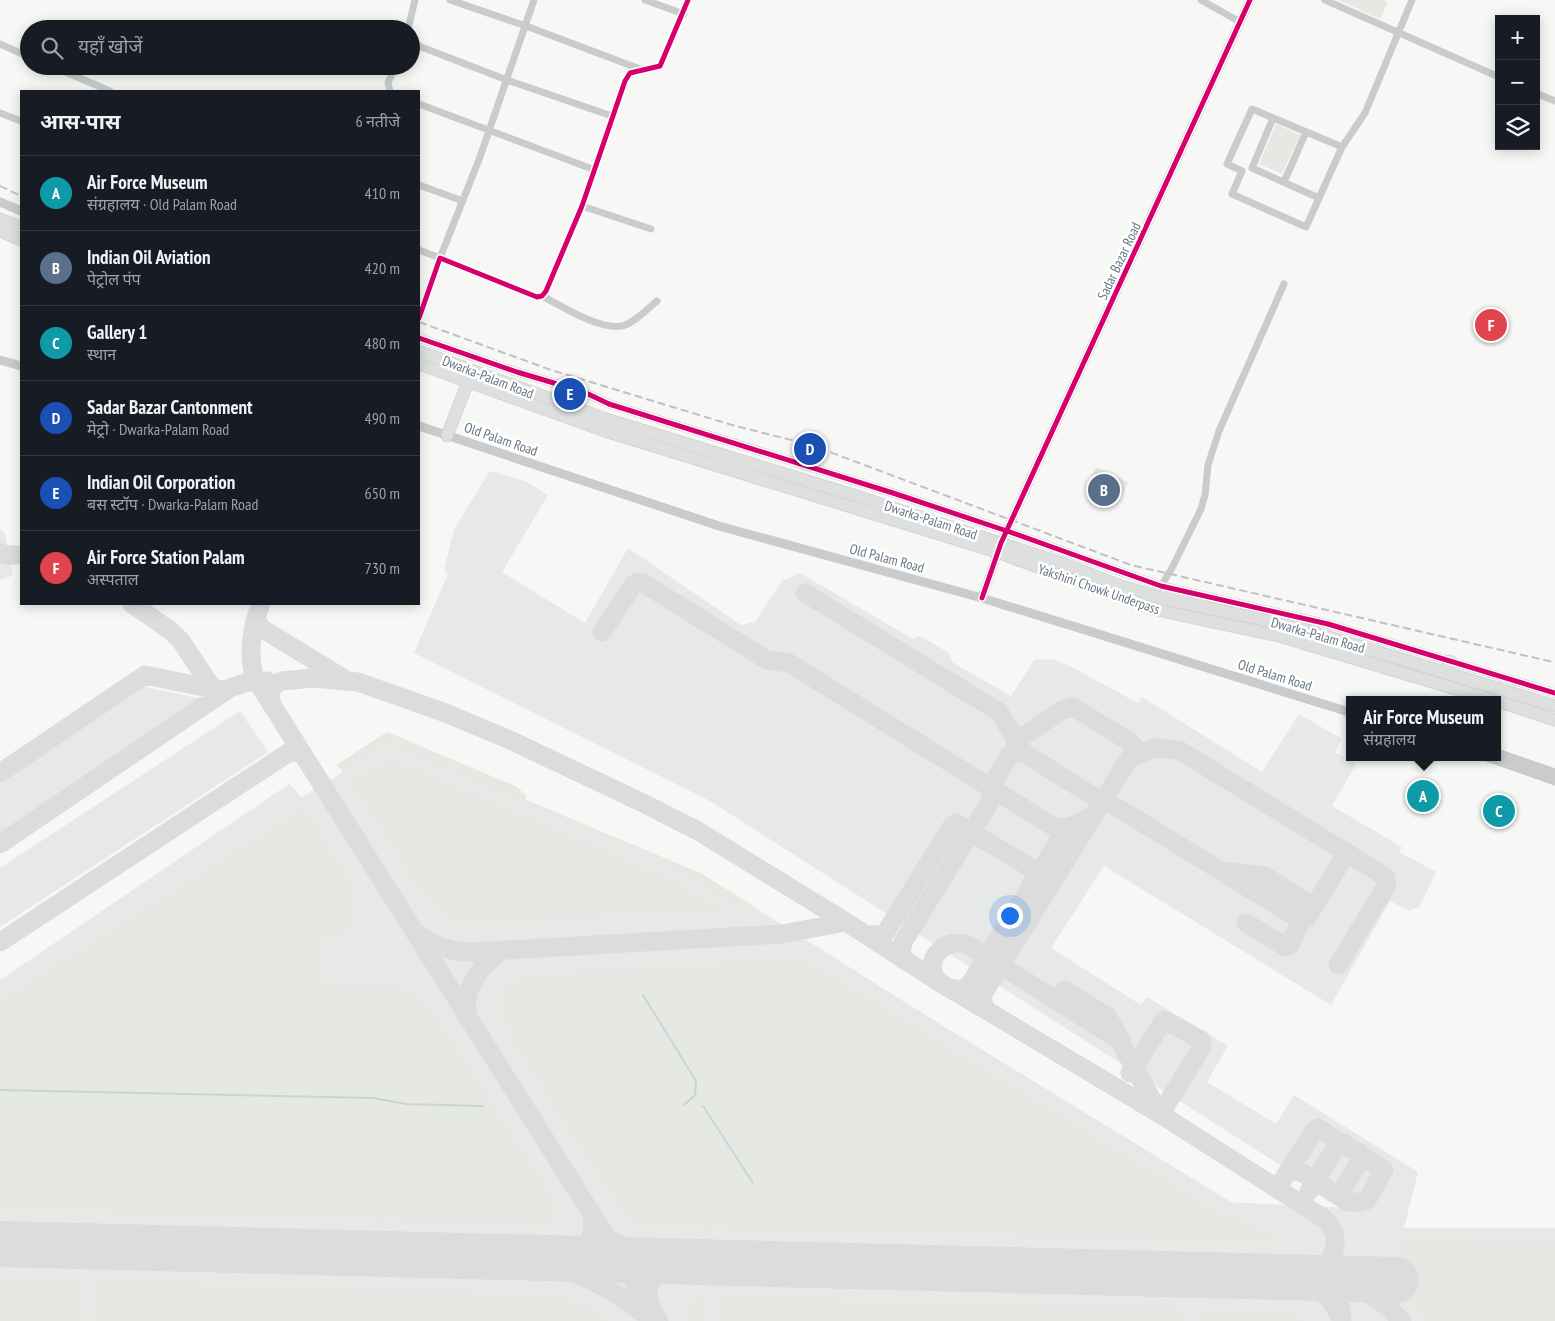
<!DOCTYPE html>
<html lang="hi">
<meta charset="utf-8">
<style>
body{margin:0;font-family:"PT Sans Narrow","Noto Sans Devanagari",sans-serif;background:#20242c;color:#f1f3f6}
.controls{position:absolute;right:15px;top:15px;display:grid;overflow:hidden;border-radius:0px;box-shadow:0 2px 12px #0003}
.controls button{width:45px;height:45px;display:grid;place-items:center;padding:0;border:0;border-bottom:1px solid #363941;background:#171b24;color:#f1f3f6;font:25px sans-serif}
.you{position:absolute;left:1009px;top:915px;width:18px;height:18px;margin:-12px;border:4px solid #fff;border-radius:50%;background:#1a73e8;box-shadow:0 0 0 8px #1a73e833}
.badge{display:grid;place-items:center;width:32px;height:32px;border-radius:50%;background:#99a4ad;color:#fff;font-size:16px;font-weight:700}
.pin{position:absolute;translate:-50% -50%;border:2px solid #fff;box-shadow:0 1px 5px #0006}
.popup{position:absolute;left:1346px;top:696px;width:155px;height:65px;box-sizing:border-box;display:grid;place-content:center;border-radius:0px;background:#171b24;filter:drop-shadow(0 1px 4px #0005);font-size:16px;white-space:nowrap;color:#9ea1a6}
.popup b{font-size:19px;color:#f1f3f6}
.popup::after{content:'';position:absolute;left:50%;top:100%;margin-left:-10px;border:10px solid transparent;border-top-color:#171b24}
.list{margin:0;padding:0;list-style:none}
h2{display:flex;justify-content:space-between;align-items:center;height:65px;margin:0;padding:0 20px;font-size:21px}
h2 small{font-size:16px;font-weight:400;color:#9ea1a6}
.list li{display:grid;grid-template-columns:32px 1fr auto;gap:15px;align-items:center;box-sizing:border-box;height:75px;padding:0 20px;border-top:1px solid #363941}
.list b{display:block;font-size:19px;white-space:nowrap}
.list p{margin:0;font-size:16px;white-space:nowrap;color:#9ea1a6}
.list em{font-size:16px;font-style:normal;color:#9ea1a6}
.icon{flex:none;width:28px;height:28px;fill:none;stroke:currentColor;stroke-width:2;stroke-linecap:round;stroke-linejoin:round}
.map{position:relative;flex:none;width:1555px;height:1321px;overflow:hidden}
.search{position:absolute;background:#171b24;box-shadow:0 2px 12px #0003;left:20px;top:20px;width:400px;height:55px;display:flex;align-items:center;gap:12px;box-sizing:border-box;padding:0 18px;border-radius:28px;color:#9ea1a6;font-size:19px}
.panel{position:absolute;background:#171b24;box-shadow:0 2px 12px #0003;left:20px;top:90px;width:400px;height:515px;border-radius:0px}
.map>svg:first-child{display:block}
</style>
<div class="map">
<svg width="1555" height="1321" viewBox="0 0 1555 1321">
<rect width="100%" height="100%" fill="#f7f7f6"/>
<path fill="#e7e8e8" d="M490,471L527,482L548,495L502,572L585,623L628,548L741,625L755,622L782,581L800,573L913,639L921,636L949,653L952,662L1011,696L1034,660L1052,659L1068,665L1138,703L1142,697L1262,772L1299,714L1342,739L1335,752L1356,764L1332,806L1402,847L1399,852L1436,872L1419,907L1409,911L1390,901L1331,1005L1104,866L1051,948L1141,1005L1147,997L1228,1046L1207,1082L1276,1124L1294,1095L1418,1172L1404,1228H1555V1321H0V980L289,784L302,797L343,772L337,765L387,732L515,786L526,795V800L700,873L1062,1101L1230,1202L1347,1208L710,801L414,653L448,574L444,570L454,529Z
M0,529L5,533L13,576L0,579Z
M141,686L202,699L0,836V782Z
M240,711L268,752L0,927V868Z"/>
<path fill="#e5e8e3" d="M1338,0H1383L1388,2L1380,19Z
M1276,124L1300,135L1282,174L1259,164Z
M1096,467L1128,482L1122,495L1090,480Z
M387,732L515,786L526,795V800L700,873L760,910L740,911L684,876L391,747L378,751L343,772L337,765Z
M389,759L405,762L427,771L677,880L728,911L476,927L447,921L419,894L348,780L374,763Z
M305,805L356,885L359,922L332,940H323L325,984L390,982L413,989L435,1010L555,1198L557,1210L555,1222L546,1227L0,1212V998Z
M829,954L850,969L1239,1207L1247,1215L1217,1201L816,955Z
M804,956L1214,1207L1272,1232L1277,1235L1279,1244L1275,1246L1239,1245L654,1229L630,1226L623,1218L505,1034L508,1032L502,1023L499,990L526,972Z
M1406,1228H1555V1233L1413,1231Z
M1422,1237L1555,1239V1321H1424L1404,1298L1396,1297L1397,1257L1400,1238Z
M0,1276L79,1280L83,1286L84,1321H0Z
M94,1278L544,1291L584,1302L615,1321H89V1285Z
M706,1294L705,1321H688C679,1302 688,1295 706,1294Z
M719,1294L1179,1305L1186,1312L1185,1321H718Z
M1201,1305L1291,1309L1307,1321H1193V1312Z"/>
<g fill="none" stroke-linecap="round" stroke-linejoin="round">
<path stroke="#ccd3d6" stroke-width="2" d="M643,995L696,1081L695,1095L684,1105
M0,1090L373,1098L406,1104L483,1106
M703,1106L753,1183"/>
<path stroke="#dcdcdc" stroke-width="19" d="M0,553L7,555H21
M805,593L999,712L1023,751
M132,604L171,631L181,641L213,689H219
M261,604C252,625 247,655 255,678L659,1321
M256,619L261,628L343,678
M602,632L633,585L637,582L643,583L767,660L789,663L1054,827H1068
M272,704C268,694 272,684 282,681L313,678L358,682L443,712L510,740L645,804L698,831L846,922L939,982L1165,1117L1323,1218C1343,1233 1337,1261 1316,1272C1308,1277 1298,1277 1289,1277
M1009,755L1015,752L1024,753L1096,798L1110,803L1221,871L1265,876L1309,904L1308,915L1298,918
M1129,759L1155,748L1179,750L1386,877L1387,885L1338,965
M0,773L145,675L213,689
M0,844L230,688L248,682L267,681
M1227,875L1298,918L1300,923L1290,945L1286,947L1246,923
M1307,918L1344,857L1343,850
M418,934C433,946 453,952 473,952L782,934L846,922
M866,935H881L886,932L952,826L956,823L1031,868L1035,873L1034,881
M0,942L291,751L303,754
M904,960L901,953L903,942L990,802L996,777L1022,737L1062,710L1073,707L1130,742L1135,747L1134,751L1094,815L1066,829L969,986L959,990L951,988
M939,982C920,960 946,935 970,946L1119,1040L1160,1114
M1065,990L1107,1016L1121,1040
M988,1011L983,1005V994L1094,815
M469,1018C459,990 482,965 502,950
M1130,1073L1164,1020L1201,1040L1202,1047L1163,1110L1165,1117
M1275,1186L1280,1184L1315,1130L1318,1128L1384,1170L1367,1200L1360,1202H1348L1298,1170L1289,1172
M1309,1191L1338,1144L1345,1143
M1333,1193L1337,1194L1341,1192L1360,1161L1362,1156L1359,1152
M615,1242L635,1257L661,1262
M515,1259C568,1266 612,1285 652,1321
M563,1260C586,1252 596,1238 592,1213
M1336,1270L1342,1321
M1292,1279C1313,1283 1330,1295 1339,1315
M1327,1279C1359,1285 1380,1298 1402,1321
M651,1307C640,1283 659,1267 681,1262"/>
<path stroke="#dcdcdc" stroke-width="46" d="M0,1244L1396,1280"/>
<defs>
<path id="primary" d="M0,219L21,227
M0,231L21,240
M419,351L609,420L853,495L1064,564L1121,586L1161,598L1293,626L1555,706
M419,364L605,431L997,552L1152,609L1279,636L1492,700
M447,436L468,382
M1447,673L1450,661
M1497,701L1555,720"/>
</defs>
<use href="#primary" stroke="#d3d4d4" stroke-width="13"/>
<path stroke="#c9cbcc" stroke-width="7" d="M450,0L526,26L640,69
M645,0L684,14
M1201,0L1240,22
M1325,0L1499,77
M408,29L415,0
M411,43L507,80L612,116
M0,44L29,57
M51,66L110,91
M390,91L388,83L395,66
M1536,93L1555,101
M419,104L595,170
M0,113L21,121
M1273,118L1252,168L1319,198
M1342,147L1252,109L1227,164L1242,171L1232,194L1306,227L1342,147L1365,113L1412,0
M1284,182L1306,132
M419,185L463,201
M582,206L651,229
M419,250L440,258L480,157L534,0
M542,296C562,306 598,330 622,326C634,323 647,309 657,301
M419,318L440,258L537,297L542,296L546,291L582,206L625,81L630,73L660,66L688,0
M1161,586L1172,568L1201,509L1205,495L1208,465L1219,431L1284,284"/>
<path stroke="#c9cbcc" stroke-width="9" d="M0,202L21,211
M419,338L517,372L584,392L609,404L893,493L1007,531L1161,586L1328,624L1555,693
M0,360L21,366
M419,426L719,526L982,598L1349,712
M982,598L1001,543L1250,0
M1497,753L1555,773
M1487,757L1555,781"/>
<use href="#primary" stroke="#dedfdf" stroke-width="11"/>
<path stroke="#c0c1c3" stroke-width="2" stroke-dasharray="8 4" stroke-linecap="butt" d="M0,186L21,196
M419,322L551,370L732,425L811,445L1131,565L1553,662"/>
<defs>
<path id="cycleway" d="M419,318L440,258L537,297L542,296L546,291L582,206L625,81L630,73L660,66L688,0
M419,338L517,372L584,392L609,404L893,493L1007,531L1161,586L1328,624L1555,693
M982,598L1001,543L1250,0"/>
</defs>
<use href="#cycleway" stroke="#fff" stroke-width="8"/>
<use href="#cycleway" stroke="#d6006c" stroke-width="5"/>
</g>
<g text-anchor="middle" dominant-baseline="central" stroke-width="5" stroke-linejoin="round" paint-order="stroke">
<g font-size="14" fill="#677785" stroke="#fff">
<text transform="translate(1119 261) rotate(-65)">Sadar Bazar Road</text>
<text transform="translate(488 377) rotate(21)">Dwarka-Palam Road</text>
<text transform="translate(501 439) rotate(19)">Old Palam Road</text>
<text transform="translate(931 520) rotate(18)">Dwarka-Palam Road</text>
<text transform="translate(887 558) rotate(15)">Old Palam Road</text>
<text transform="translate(1099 589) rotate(19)">Yakshini Chowk Underpass</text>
<text transform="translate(1318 635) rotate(16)">Dwarka-Palam Road</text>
<text transform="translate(1275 675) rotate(17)">Old Palam Road</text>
</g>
</g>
</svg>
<div class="controls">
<button>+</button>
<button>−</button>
<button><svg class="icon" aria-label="layers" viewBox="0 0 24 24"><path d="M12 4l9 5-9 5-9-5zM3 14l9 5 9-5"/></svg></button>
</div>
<div class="you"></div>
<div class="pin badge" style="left:1423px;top:796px;background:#0f9aa8">A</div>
<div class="popup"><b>Air Force Museum</b>संग्रहालय</div>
<div class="pin badge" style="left:1104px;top:490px;background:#5c6f8a">B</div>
<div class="pin badge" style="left:1499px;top:811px;background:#0f9aa8">C</div>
<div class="pin badge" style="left:810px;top:449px;background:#1a4fb4">D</div>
<div class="pin badge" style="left:570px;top:394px;background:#1a4fb4">E</div>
<div class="pin badge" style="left:1491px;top:325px;background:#e0444e">F</div>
<div class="search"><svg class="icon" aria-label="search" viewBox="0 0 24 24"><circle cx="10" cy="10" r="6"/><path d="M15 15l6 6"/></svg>यहाँ खोजें</div>
<section class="panel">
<h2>आस-पास<small>6 नतीजे</small></h2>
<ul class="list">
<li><span class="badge" style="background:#0f9aa8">A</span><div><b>Air Force Museum</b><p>संग्रहालय · Old Palam Road</p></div><em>410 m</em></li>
<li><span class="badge" style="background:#5c6f8a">B</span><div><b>Indian Oil Aviation</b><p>पेट्रोल पंप</p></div><em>420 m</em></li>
<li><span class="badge" style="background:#0f9aa8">C</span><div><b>Gallery 1</b><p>स्थान</p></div><em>480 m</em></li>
<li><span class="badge" style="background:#1a4fb4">D</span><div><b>Sadar Bazar Cantonment</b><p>मेट्रो · Dwarka-Palam Road</p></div><em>490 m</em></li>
<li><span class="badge" style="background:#1a4fb4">E</span><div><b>Indian Oil Corporation</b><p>बस स्टॉप · Dwarka-Palam Road</p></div><em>650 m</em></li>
<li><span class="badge" style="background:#e0444e">F</span><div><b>Air Force Station Palam</b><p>अस्पताल</p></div><em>730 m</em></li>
</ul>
</section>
</div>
